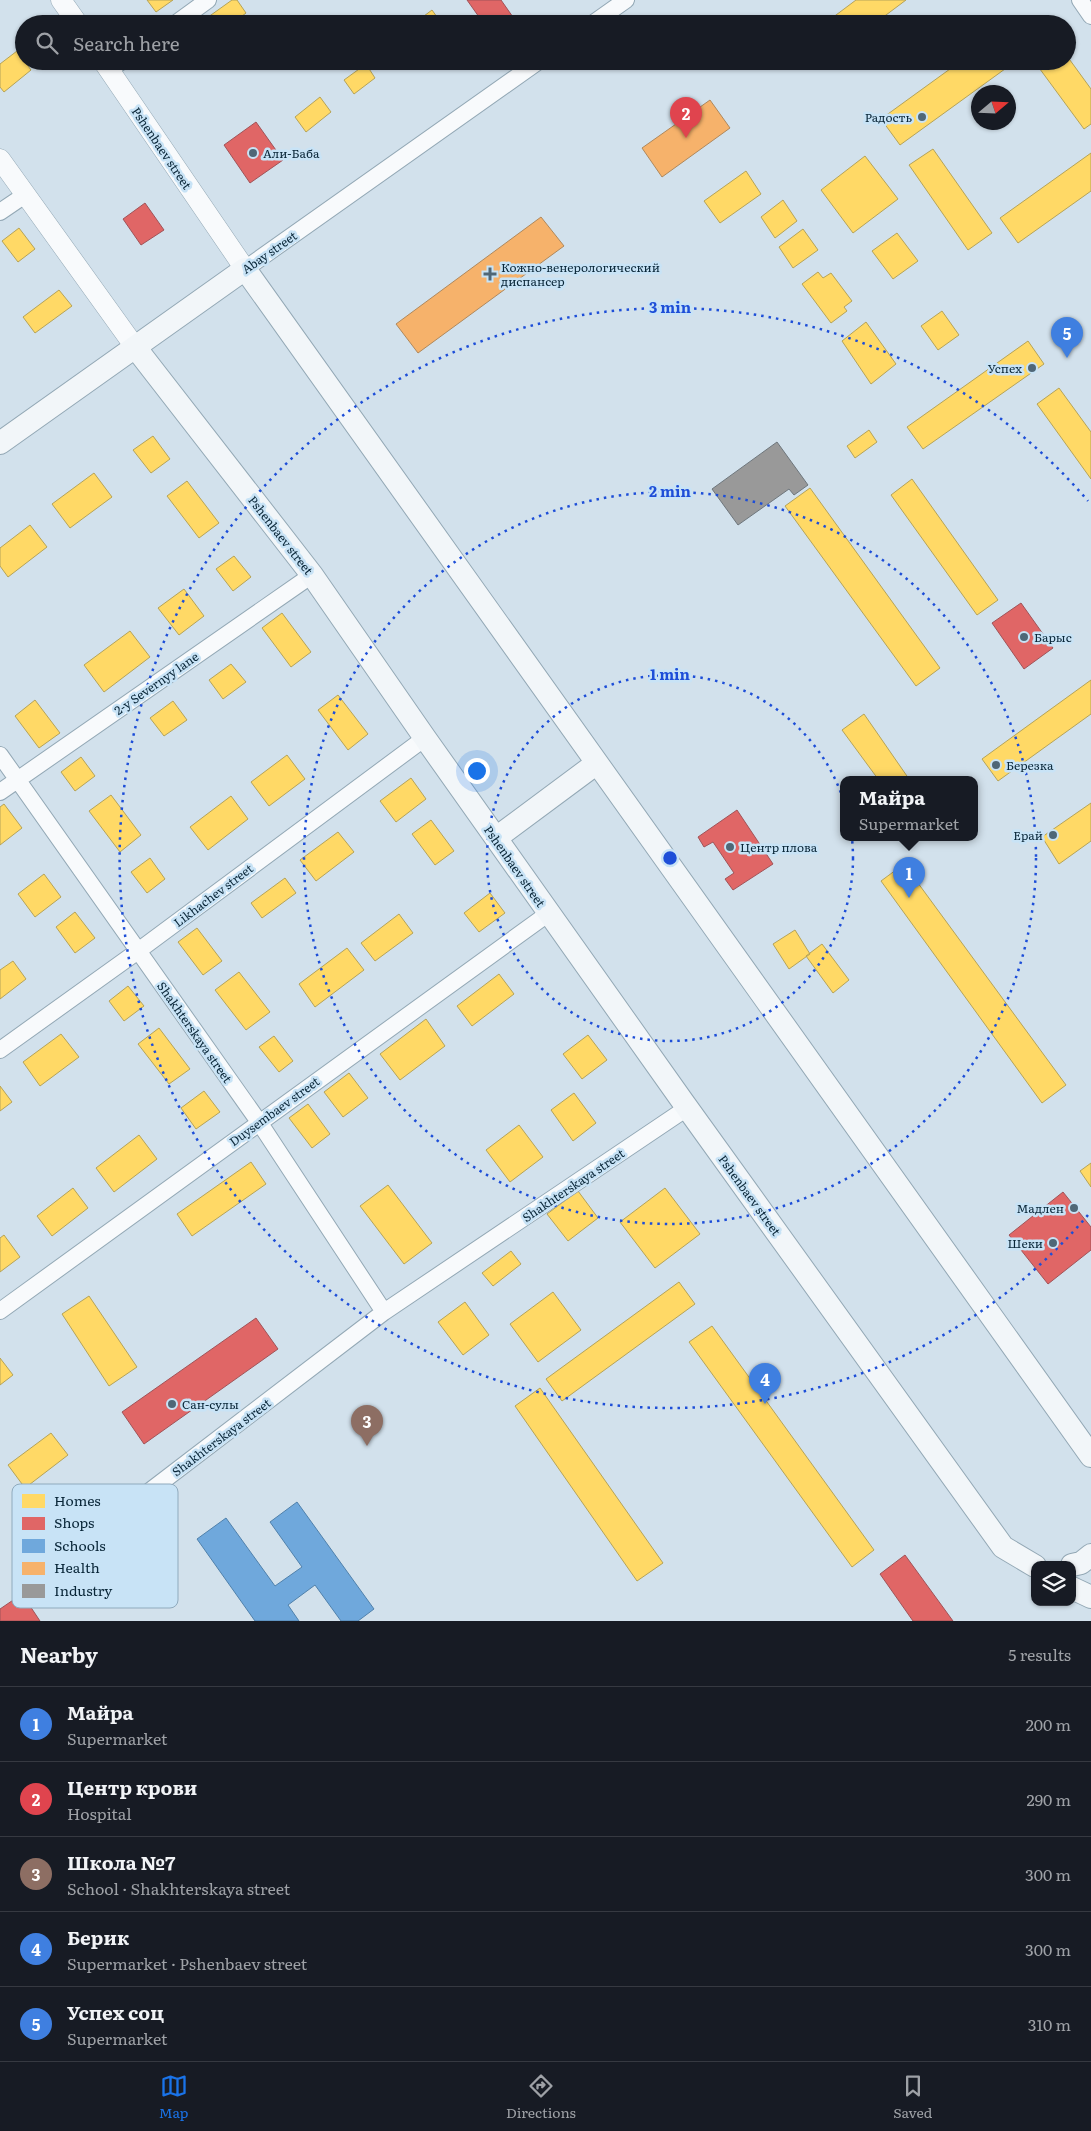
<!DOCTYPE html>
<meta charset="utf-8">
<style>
body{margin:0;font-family:Literata,serif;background:#242831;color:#f1f3f6}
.controls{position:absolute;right:15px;bottom:15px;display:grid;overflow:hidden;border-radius:10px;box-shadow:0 1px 4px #0004}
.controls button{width:45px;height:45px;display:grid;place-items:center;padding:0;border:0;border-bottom:1px solid #363941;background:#171b24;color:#f1f3f6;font:25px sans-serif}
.compass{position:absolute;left:971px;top:85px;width:45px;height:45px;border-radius:50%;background:#171b24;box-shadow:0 1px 4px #0004;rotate:71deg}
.you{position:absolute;left:476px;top:770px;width:18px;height:18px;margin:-12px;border:4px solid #fff;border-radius:50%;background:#1a73e8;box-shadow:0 0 0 8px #1a73e833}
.badge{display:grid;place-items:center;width:32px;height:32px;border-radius:50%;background:#1a73e8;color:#fff;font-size:16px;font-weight:700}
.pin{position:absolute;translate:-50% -41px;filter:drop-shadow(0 1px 2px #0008)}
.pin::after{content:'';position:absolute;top:26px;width:18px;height:15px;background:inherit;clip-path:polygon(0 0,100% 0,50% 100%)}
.popup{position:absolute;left:840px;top:776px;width:138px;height:65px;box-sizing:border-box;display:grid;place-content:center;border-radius:10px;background:#171b24;filter:drop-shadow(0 1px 4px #0005);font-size:16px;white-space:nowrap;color:#9ea1a6}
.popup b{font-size:19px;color:#f1f3f6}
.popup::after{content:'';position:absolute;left:50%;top:100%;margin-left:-10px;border:10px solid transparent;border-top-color:#171b24}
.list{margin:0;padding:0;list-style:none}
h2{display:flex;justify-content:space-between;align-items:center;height:65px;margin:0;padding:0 20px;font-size:21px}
h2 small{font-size:16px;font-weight:400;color:#9ea1a6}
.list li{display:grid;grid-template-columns:32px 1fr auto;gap:15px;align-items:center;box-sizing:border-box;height:75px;padding:0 20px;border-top:1px solid #363941}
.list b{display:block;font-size:19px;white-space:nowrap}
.list p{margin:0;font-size:16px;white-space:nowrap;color:#9ea1a6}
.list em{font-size:16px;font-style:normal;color:#9ea1a6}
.icon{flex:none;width:28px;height:28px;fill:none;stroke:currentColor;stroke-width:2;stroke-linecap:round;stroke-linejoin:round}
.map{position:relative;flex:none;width:1091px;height:1621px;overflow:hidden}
.search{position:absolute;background:#171b24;box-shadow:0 1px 4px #0004;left:15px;right:15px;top:15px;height:55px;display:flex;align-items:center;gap:12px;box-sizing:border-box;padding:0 18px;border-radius:28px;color:#9ea1a6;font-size:19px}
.sheet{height:440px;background:#171b24}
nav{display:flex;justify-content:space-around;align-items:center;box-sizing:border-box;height:70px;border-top:1px solid #363941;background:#171b24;font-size:14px;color:#9ea1a6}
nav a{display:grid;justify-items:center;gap:2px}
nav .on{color:#1a73e8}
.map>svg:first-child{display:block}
</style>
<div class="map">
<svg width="1091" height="1621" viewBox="0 0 1091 1621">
<rect width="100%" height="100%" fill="#d2e1ec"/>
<path fill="#ffd966" stroke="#b5a358" d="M147,0H173L156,12Z
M232,0H237L246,13L232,24H206L204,20Z
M856,0H906L874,24H824Z
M432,10L442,24H417L416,22Z
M17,51L31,70L4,92L0,87V64Z
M1067,56L1091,89V124L1084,129L1034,61H1067Z
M961,61H1016L900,145L881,119Z
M366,64L375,78L354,94L344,80Z
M320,97L331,112L306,132L295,117Z
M933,149L992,233L968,250L909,165Z
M1091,153V191L1018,243L1000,218Z
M865,156L898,199L853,233L821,190Z
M746,171L761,194L720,223L704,201Z
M783,200L797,221L775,238L761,217Z
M19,228L35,249L18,262L2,241Z
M803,229L818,250L793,268L779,247Z
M897,233L918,261L893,279L872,251Z
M818,272L823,278L831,273L852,301L844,307L847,311L831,323L802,284Z
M59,290L72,306L35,333L23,317Z
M942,311L959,335L938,350L921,326Z
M866,322L896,364L871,384L842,341Z
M1028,341L1044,364L923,449L907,427Z
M1059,388L1091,432V479L1037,404Z
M869,430L877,442L855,458L847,446Z
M153,436L170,459L151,473L133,450Z
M94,473L112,497L70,528L52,504Z
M912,479L998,600L977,615L891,495Z
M187,481L219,523L199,538L167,496Z
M810,488L940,668L916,686L785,506Z
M30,525L47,547L8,577L0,566V548Z
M234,556L251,577L233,591L216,569Z
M184,589L204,616L179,635L158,608Z
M282,613L311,652L291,667L262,628Z
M130,631L150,657L104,692L84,665Z
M231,664L246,682L223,699L209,680Z
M1091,680V714L998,781L982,759Z
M338,695L368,734L348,750L318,710Z
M35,700L60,733L39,748L15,716Z
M173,701L187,720L164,736L150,718Z
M864,714L909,779H878L842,730Z
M287,755L305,779L269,806L251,782Z
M81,757L95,776L75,791L61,772Z
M411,778L426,799L396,822L380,801Z
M111,795L141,835L120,852L89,811Z
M231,796L248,819L208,850L190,827Z
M1091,803V841L1059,864L1042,837Z
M4,804L22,828L0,845V807Z
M431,820L454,851L435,865L412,834Z
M338,832L354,852L316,881L300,860Z
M150,858L165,879L147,893L131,872Z
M904,864L1066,1085L1042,1103L881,881Z
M44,874L61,897L35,917L18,894Z
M285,878L296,893L262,918L251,903Z
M490,893L505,913L479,932L464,913Z
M75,912L95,938L75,953L56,927Z
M399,914L413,933L375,961L361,943Z
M197,928L222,961L203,975L178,942Z
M795,930L810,954L789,969L773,944Z
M822,944L849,980L833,993L806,956Z
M347,948L364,970L315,1007L299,984Z
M13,961L26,979L0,999V970Z
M239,972L270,1012L246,1030L215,990Z
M499,974L514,994L472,1026L457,1006Z
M128,986L144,1006L124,1021L109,1001Z
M426,1019L445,1046L400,1080L380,1054Z
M159,1028L190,1069L169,1084L138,1044Z
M61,1034L79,1057L40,1086L23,1062Z
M588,1035L607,1060L582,1079L563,1054Z
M274,1036L293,1061L279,1072L259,1047Z
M349,1073L368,1098L343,1117L324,1092Z
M0,1086L12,1102L0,1111Z
M204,1091L220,1112L196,1129L181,1108Z
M574,1093L596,1123L573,1141L551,1110Z
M308,1104L330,1134L312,1148L289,1118Z
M519,1125L543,1157L510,1182L486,1150Z
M139,1135L157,1159L114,1192L96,1168Z
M251,1162L266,1184L192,1236L177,1214Z
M1091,1163V1187L1080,1171Z
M388,1185L432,1243L404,1264L360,1206Z
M73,1188L88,1208L52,1236L37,1216Z
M665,1188L700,1234L655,1268L620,1222Z
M578,1191L598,1218L568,1241L547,1214Z
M4,1235L20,1257L0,1272V1238Z
M511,1251L521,1264L493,1286L482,1273Z
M679,1282L695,1304L562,1401L546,1379Z
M553,1292L581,1330L538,1362L510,1324Z
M89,1296L137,1367L109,1386L62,1314Z
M465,1302L489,1335L463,1355L438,1322Z
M712,1326L874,1550L852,1567L689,1342Z
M0,1358L13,1375L0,1385Z
M540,1388L663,1563L637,1581L515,1406Z
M51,1433L68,1455L25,1488L8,1465Z"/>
<path fill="#e06666" stroke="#a05358" d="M467,0H501L515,20L510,24H484Z
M256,122L283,160L250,183L224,145Z
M145,203L164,230L141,245L123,219Z
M1021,603L1053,648L1024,669L992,623Z
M737,810L773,864L733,890L725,879L734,873L713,842L704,847L698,837Z
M1063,1192L1091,1227V1250L1048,1284L1009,1235Z
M256,1318L278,1349L144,1444L122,1412Z
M905,1555L953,1621H913L880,1574Z
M22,1594L40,1621H0V1609Z"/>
<path fill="#6fa8dc" stroke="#5081ab" d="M297,1502L374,1609L358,1621H341L315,1585L288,1605L299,1621H255L197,1539L226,1518L275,1586L302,1567L270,1522Z"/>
<path fill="#f6b26b" stroke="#af885c" d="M710,100L730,128L662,177L642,148Z
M541,217L564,246L418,353L396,324Z"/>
<path fill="#999" stroke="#6e767c" d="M777,442L808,485L794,495L789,489L738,525L712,489Z"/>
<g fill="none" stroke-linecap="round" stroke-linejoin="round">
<defs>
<path id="minor" d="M1080,0L1091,16
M175,24L208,0
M592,24L626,0
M109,70L122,61
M0,212L25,195
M245,269L539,61
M0,755L259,1122L384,1312
M0,792L312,575
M0,1050L138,951L425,738
M0,1311L549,913
M56,1559L142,1497L384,1312L687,1108"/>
<path id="tertiary" d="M61,0L78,24
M103,61L245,269
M0,159L135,347"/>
<path id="secondary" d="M135,347L312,575L425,738L683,1102L1003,1547L1035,1566
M0,443L245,269L1091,1456
M496,838L597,763
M1072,1565L1081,1563L1091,1555
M1072,1588L1091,1597"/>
</defs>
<use href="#minor" stroke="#93a8b5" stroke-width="18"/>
<use href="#tertiary" stroke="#93a8b5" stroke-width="21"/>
<use href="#secondary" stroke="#93a8b5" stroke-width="24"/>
<use href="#minor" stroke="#f8fafc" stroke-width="16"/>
<use href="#tertiary" stroke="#f8fafc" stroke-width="20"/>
<use href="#secondary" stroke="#f2f6f9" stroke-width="22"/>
</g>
<g fill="none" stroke="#1d4ed8" stroke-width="2.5" stroke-dasharray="2.5 5">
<circle cx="670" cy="858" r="183"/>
<circle cx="670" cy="858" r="366"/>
<path d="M1088 1215A550 550 0 1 1 1088 501"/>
</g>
<g fill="#4f6777" stroke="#c8e3f6" stroke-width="2">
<circle cx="922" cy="117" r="5"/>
<circle cx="253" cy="153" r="5"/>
<path d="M487.5 266.5h5v5h5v5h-5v5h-5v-5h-5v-5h5z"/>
<circle cx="1032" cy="368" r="5"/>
<circle cx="1024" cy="637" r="5"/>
<circle cx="996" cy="765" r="5"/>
<circle cx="1053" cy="835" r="5"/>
<circle cx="730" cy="847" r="5"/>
<circle cx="1074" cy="1208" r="5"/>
<circle cx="1053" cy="1243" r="5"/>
<circle cx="172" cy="1404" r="5"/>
</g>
<g text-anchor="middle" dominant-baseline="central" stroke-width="5" stroke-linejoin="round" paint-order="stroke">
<g font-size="12" fill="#092638" stroke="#c8e3f6" text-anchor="start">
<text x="912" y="117" text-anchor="end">Радость</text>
<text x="263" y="153">Али-Баба</text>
<text x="501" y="267">Кожно-венерологический<tspan x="501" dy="14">диспансер</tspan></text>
<text x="1022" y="368" text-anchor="end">Успех</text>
<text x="1034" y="637">Барыс</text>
<text x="1006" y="765">Березка</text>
<text x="1043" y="835" text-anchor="end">Ерай</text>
<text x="740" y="847">Центр плова</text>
<text x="1064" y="1208" text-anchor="end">Мадлен</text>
<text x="1043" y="1243" text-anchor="end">Шеки</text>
<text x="182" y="1404">Сан-сулы</text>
</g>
<g font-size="12" fill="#092638" stroke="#c8e3f6">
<text transform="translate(162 148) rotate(56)">Pshenbaev street</text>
<text transform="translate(269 252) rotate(-35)">Abay street</text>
<text transform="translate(281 535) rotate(52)">Pshenbaev street</text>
<text transform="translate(156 683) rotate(-35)">2-y Severnyy lane</text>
<text transform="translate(515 866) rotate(55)">Pshenbaev street</text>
<text transform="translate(213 895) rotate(-37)">Likhachev street</text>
<text transform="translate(195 1032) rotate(55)">Shakhterskaya street</text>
<text transform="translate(274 1111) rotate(-36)">Duysembaev street</text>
<text transform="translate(573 1185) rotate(-34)">Shakhterskaya street</text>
<text transform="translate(750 1195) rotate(54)">Pshenbaev street</text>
<text transform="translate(221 1437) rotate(-37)">Shakhterskaya street</text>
</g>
</g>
<rect x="12" y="1484" width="166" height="124" rx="8" fill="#c8e3f6" stroke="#8faabd" stroke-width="1"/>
<rect x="22" y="1494" width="23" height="14" fill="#ffd966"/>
<rect x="22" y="1517" width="23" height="13" fill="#e06666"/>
<rect x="22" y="1539" width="23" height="14" fill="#6fa8dc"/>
<rect x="22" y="1562" width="23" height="13" fill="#f6b26b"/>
<rect x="22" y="1584" width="23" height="14" fill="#999"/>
<g font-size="14" fill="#092638">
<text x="54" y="1506">Homes</text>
<text x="54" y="1528">Shops</text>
<text x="54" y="1551">Schools</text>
<text x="54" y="1573">Health</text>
<text x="54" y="1596">Industry</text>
</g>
<circle cx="670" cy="858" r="8" fill="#1d4ed8" stroke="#c8e3f6" stroke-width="2.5"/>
<g font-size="15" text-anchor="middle" font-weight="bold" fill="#1d4ed8" stroke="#c8e3f6" stroke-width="5" stroke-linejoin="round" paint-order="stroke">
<text x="670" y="313">3 min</text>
<text x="670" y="497">2 min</text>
<text x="670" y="680">1 min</text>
</g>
</svg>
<div class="controls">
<button><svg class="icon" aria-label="layers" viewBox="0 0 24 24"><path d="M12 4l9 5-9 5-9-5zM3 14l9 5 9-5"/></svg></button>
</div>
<svg class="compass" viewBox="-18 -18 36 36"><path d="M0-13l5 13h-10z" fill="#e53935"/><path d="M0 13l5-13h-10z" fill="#9ea1a6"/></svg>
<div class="you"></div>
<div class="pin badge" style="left:909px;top:898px;background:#3f7fe0">1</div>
<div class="popup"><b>Майра</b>Supermarket</div>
<div class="pin badge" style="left:686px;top:138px;background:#e0444e">2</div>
<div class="pin badge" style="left:367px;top:1446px;background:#8d6e63">3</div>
<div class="pin badge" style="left:765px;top:1404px;background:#3f7fe0">4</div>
<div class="pin badge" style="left:1067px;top:358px;background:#3f7fe0">5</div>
<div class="search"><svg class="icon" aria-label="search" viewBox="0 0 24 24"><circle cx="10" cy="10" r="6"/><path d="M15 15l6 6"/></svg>Search here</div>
</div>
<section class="sheet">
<h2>Nearby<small>5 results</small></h2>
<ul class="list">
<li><span class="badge" style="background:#3f7fe0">1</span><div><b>Майра</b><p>Supermarket</p></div><em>200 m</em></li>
<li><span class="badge" style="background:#e0444e">2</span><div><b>Центр крови</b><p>Hospital</p></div><em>290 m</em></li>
<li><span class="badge" style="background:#8d6e63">3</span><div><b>Школа №7</b><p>School · Shakhterskaya street</p></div><em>300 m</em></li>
<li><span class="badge" style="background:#3f7fe0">4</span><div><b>Берик</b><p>Supermarket · Pshenbaev street</p></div><em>300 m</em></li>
<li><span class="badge" style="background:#3f7fe0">5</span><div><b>Успех соц</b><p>Supermarket</p></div><em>310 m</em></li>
</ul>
</section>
<nav>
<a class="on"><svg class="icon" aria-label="map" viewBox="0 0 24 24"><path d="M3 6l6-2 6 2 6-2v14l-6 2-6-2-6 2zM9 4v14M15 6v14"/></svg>Map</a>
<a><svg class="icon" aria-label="directions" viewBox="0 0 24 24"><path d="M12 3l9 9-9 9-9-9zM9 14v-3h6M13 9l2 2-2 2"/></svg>Directions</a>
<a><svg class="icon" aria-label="saved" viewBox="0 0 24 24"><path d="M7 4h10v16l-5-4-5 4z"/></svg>Saved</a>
</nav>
